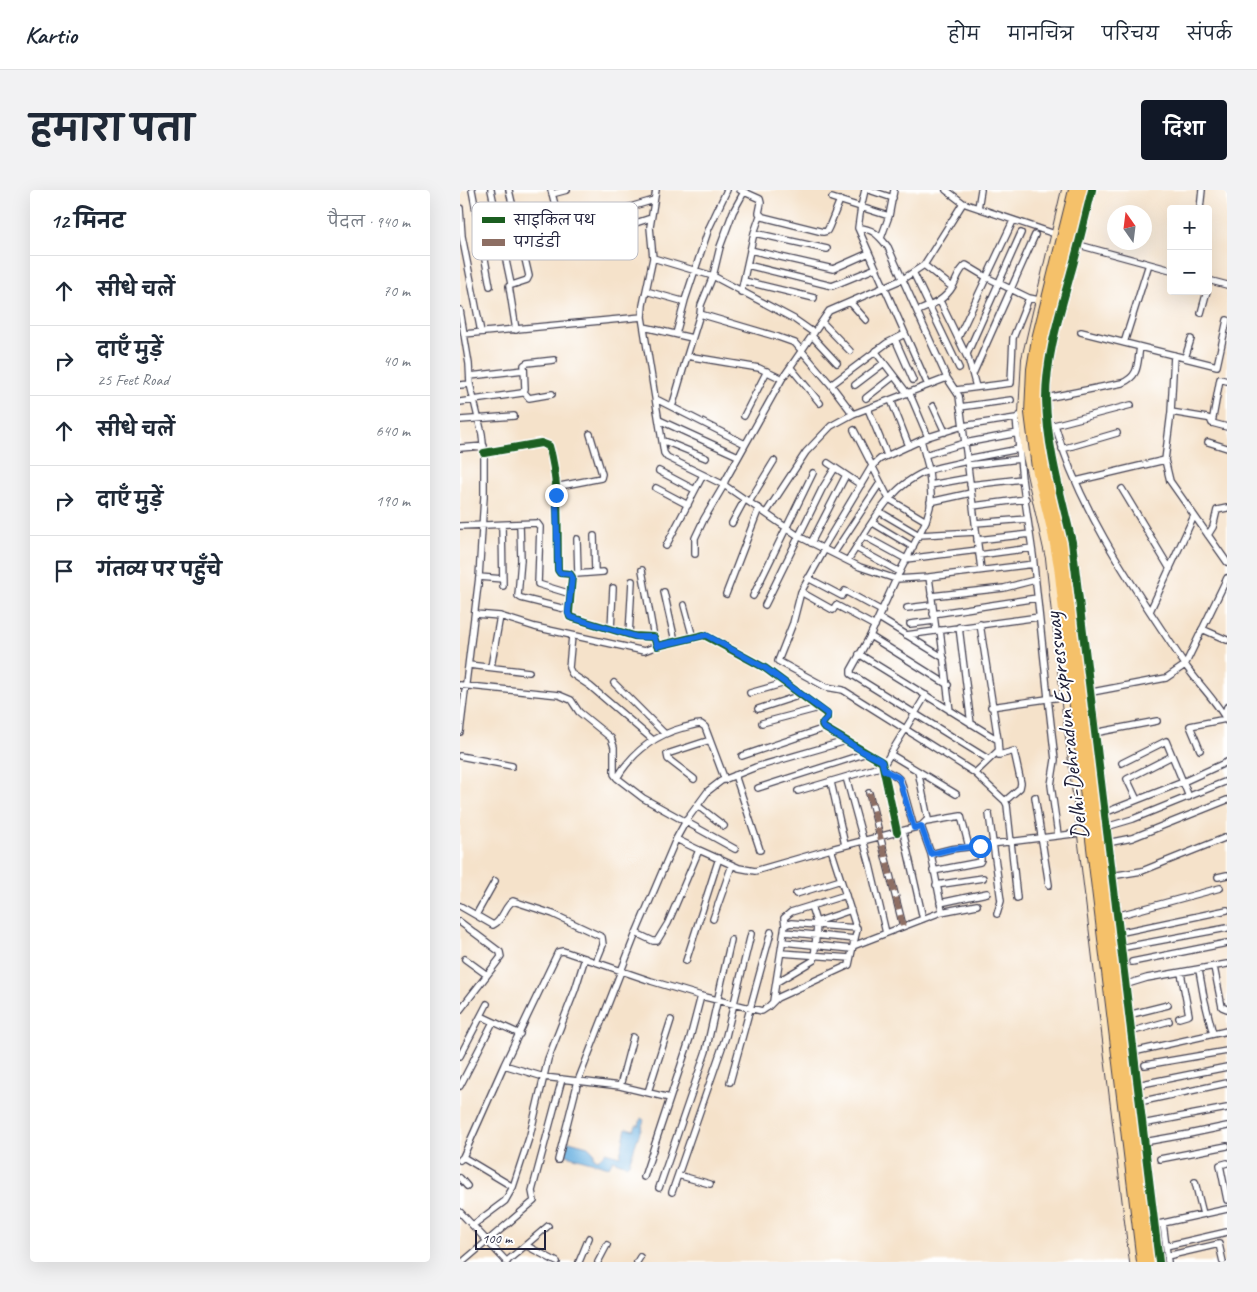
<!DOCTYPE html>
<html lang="hi">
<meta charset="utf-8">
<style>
body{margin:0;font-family:Caveat,"Playpen Sans Deva",sans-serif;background:#f2f2f3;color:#1f2937}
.controls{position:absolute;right:15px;top:15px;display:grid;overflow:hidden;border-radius:5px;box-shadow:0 5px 20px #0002}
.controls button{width:45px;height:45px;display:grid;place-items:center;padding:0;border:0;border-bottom:1px solid #e0e1e3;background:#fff;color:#1f2937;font:25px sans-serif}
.compass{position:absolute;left:647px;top:15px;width:45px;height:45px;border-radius:50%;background:#fff;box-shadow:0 5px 20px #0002;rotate:346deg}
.scale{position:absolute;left:15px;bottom:12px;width:71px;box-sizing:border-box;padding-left:5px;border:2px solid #22223b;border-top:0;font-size:14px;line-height:18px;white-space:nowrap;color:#22223b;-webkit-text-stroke:4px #fff;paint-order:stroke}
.stop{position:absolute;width:15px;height:15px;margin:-11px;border:4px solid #1a73e8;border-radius:50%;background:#fff}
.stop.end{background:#1a73e8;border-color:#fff;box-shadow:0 1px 5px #0008}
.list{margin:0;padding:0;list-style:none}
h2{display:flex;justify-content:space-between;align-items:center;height:65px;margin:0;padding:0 20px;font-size:21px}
h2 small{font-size:16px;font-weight:400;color:#747a83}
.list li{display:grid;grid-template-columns:32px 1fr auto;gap:15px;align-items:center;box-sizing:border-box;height:70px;padding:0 20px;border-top:1px solid #e0e1e3}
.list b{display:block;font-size:19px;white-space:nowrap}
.list p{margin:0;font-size:16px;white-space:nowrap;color:#747a83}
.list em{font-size:16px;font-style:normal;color:#747a83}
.icon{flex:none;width:28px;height:28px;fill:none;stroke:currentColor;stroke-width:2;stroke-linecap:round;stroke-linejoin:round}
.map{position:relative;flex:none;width:767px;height:1072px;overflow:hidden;border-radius:5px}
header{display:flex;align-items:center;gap:30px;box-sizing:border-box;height:70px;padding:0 25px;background:#fff;border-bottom:1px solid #e0e1e3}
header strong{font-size:24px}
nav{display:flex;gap:28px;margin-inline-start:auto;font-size:18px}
.intro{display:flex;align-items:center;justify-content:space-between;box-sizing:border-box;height:120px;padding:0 30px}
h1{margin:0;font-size:35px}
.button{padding:12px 22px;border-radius:5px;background:#111827;color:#fff;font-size:18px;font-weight:700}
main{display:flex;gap:30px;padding:0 30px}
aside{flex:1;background:#fff;border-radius:5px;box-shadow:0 5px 20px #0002}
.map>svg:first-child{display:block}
</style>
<header>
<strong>Kartio</strong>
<nav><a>होम</a><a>मानचित्र</a><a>परिचय</a><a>संपर्क</a></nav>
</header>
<div class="intro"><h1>हमारा पता</h1><a class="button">दिशा</a></div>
<main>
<aside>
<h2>12 मिनट<small>पैदल · 940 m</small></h2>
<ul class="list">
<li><svg class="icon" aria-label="ahead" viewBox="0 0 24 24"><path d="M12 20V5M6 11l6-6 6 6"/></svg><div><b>सीधे चलें</b></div><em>70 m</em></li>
<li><svg class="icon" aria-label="right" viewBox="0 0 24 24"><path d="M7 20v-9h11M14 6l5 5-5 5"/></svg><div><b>दाएँ मुड़ें</b><p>25 Feet Road</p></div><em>40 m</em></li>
<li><svg class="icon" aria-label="ahead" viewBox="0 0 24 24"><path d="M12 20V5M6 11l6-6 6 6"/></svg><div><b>सीधे चलें</b></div><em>640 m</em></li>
<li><svg class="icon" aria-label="right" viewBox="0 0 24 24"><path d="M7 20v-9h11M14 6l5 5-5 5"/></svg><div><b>दाएँ मुड़ें</b></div><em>190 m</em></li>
<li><svg class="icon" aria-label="arrive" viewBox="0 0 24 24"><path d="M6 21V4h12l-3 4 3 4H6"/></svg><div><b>गंतव्य पर पहुँचे</b></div></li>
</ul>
</aside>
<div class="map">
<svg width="767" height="1072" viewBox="0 0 767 1072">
<rect width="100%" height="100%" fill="#fff"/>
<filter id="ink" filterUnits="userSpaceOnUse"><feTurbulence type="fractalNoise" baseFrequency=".02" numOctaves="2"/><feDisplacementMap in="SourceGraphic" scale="10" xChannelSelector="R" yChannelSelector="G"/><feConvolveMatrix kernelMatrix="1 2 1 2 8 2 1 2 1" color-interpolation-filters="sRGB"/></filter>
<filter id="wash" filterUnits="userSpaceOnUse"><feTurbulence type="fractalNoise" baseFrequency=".0096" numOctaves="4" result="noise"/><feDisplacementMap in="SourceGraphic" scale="20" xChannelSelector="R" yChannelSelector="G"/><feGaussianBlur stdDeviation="1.12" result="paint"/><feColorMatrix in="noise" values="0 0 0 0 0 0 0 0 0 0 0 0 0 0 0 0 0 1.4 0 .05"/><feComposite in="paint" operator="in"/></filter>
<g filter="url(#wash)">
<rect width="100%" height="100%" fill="#f5e2ca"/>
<path fill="#69b0e0" stroke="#46698e" d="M181,928L184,930L169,973L166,975L153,970L149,977L106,965L107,952L109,951L128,956L134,962V968L138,970L145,962L160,966L166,938L174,940L176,935H179Z"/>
</g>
<g filter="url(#ink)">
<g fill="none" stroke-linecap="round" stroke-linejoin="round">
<defs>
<path id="street" d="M12,0L30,96
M31,0L51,94
M49,0L69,86L67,90L49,96L56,140
M91,0C95,12 101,48 111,54L191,28
M196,0L190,37L193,68L183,115L182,127L204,263L207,267L264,295L340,347L400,377L436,389L469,387L574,374
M280,0L300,9L301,13L299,23L303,27L363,42L367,41L369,37L380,10
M405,0L401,17L398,38L468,195
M409,0L433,8
M486,0L503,13L595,44
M284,2L273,22L260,57L253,86L241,115L240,124L227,166L299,178L322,189
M92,4L107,0
M372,8L429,26
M0,18L2,46L21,142
M518,18L521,0
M740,19L742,0
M119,32L194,10
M398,38C413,38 419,46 428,57L487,188L499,206L521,379
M294,43L367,59
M421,48L429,26L434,0
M619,55L711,80
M290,60L373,79L409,63
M193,68L253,86L334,129L354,143
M287,75L372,96L416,78
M464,75L492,97
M453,82L499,178
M748,90L767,95
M284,91L354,108
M186,101L222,111L225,110L249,38L267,0
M281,102L294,43L300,26
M480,111L507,167
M390,112L406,130
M0,120L9,174L10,194L22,244L24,263V307L19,387L0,542
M458,121C472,115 485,110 493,96C497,89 499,80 506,75L526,87L569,108L579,110
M741,123L747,101
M240,124L318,147L335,153L371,195L393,224
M362,132L390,161
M184,137L232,148
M621,142L757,176L767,130
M4,144L182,127
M216,144L225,110
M352,146L377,173
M498,148L553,31
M435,149L453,190
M664,153L689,74
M415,161L447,203
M725,168L731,149
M331,178L360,213
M513,184L575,45
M10,186L64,180
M0,195L10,194
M371,195L427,153L445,144
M395,195L424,173
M516,197L507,164L561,43
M496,200L551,193L553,148L569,108
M64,202L69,208L92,204
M449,202L468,247
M406,208L434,186
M586,208L662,193C680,186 677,173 680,157
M196,209L285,254
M431,210L449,256
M0,212L62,203L65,199L64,175L67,173L94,170
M473,216L485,242
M212,217L227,166
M500,217L551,210
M408,219L427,265
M711,222L714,165
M284,226L307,181
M556,228L562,289L573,365L588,508L595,570L591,595L598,645
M0,230L54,226
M199,230L278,266
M752,233L760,189L767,191
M594,235L671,215
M595,235C620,322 674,398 724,473C737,493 756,510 767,531
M767,237L752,233L750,229L747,228L711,222L705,270L710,291L767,372
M394,240L429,309L466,331
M202,250L246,268
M461,250L469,280L471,305L470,317L466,331L436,389L410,446L391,480V484L528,569
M748,252L767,258
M0,258L24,256
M602,259L657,243
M24,263L81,253L89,256C100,292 97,342 98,380L100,383L110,384L112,387L109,423L110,427L174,446L194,447L197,456L244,445L305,478L367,524V528L362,534L363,537L422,572L437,642
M465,265L505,253L558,243
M507,269L559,259
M368,273L401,295
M509,275L560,269
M199,281L235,300
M616,291L705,270
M470,295L509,288
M510,295L562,289
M95,297L141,288L142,284L130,244
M196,298L228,315
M662,299L710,379
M289,312L314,271
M470,312L511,303
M513,316L566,309
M420,322L459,345L516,342
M306,323L346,262L371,236L393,224L487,188
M272,333L285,309
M413,333L453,357
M515,333L568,329
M60,334L61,370L58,406L61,408L109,420
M42,335L43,396
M0,336L77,333L80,337L78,394L111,404
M748,345L753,337L757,320L767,318
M134,346L135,382
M404,346L446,369L518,360
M117,349L118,384
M517,350L570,344
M351,353L386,285
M206,356L243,285
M363,358L412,276L420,269L468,247L503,236L556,228L559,226
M396,358L440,382
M365,359L341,402L333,433L318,471L366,497L383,500L515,583L545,611L547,615L557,708
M374,363L420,293
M235,364V348L244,329L264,295L265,291L322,189L369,121L443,89L464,75L503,13
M519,365L572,358
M388,370C410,337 429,294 470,280C482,276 495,274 507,271
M182,380L194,447
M116,384L143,382
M19,387L43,389
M469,387L476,440
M348,388L382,406L385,401L422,421
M204,402L215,451
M341,402L373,420L376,415L415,436
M266,404L299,318
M293,406L353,283
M471,406L544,398L575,390
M224,415L233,448
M305,415L362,299L375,278
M447,418L472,415
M690,421L734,326
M15,424L40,426L75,437L184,461L197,456
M473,424L577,408
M419,428L484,468
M450,434L474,431
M520,434L538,550L539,565L554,561L561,593L560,598L545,611
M499,437L511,534
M742,439L767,450
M151,440L153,398
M480,440L490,521
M169,445L172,391
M446,445L579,427
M112,446L109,478L112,484L130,496L193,550
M410,446L488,495
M399,464L538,550
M9,475L69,482
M31,477L40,426
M154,493L204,543
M0,495L99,505L111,510L119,522L151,548L154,557V584L157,588
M290,503L325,493
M627,503L706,488L725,475L767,388
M531,517L608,506
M298,519L341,505
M764,525L767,517
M302,533L359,518
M634,543L697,531
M740,560L730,536L766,529
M430,564L496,604
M0,566L52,576
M282,566L365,538
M662,573L706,551L723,592L767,572
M424,580L436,586L441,591L454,638
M515,583L538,561
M275,585L300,660
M386,587L410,675L426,743
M234,589L208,569L207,564L250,550
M265,590L245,537L241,534C235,534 228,537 222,538C193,546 172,563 157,588L183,608L275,659
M371,592L385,655
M298,598L407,563
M338,601L423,576L466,505
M409,603L443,736
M575,607L589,695
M677,610L667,589L712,566
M238,616L264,636
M644,623L723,592L729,607
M529,624L541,711L537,724
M466,632L501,626L509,657
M461,636L471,664L482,720L481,722
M646,637L673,629L767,591
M443,641L463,729
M647,653L672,648L767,610
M371,659L397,740L393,756
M239,660L279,678L295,681L371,659L461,636L468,629L458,581
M471,664L491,659L621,643
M473,681L520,672L521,670L520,656
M651,686L682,681L767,647
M758,687L767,685
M476,695L523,688
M336,704L381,690
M480,713L527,703
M0,716L33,735C43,731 44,716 53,711L93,724L142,747L143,755L136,772
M16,725L35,691
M656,726L760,698
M253,729L272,675
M0,732L40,762L41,767L0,820
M356,732L391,720
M325,735L324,728L331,722L386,705
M324,742L395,749
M176,743L193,751H197L208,733L239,660L216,649
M658,743L767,720
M323,752L392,759
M660,758L767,738
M321,763L390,768
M5,769L27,785
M226,771L259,668
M672,772L767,753
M754,777L762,817L767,819
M739,780L744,808L753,844
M317,792L354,770L357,735L351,716
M664,795L687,788L767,774
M313,811L325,735L331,733L397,738
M668,825L708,815
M21,826L60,844
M719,828L729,825L721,783
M670,842L709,831
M673,862L767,841
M0,866L27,814
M44,875L84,887L160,896L210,908
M685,875L767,861
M270,892L311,742
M677,895L767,877
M0,896L33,832
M160,896L173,847
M188,902L211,830
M679,912L767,893
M682,934L767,918
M684,952L729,944L767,936
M3,967L53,997
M700,969L767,956
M0,970L3,967L44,875L98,762L103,761L191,791L241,806L302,821L308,817L317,808L389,775L393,756L481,722L517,715
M98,970L118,891L176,743L216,649L226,631L248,601L261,591L296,577L386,551
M767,973L760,975L767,1010
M218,985L250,994
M184,987L230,848L241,806
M0,988L7,996
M735,992L743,1024
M199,998L246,861L271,750
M212,1002L266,846L291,744
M0,1022L47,1072
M703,1033L706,1056
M13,1035L45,1011L53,997L70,945L88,869L115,800L125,768
M694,1035L767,1019
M67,1056L97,1072
M707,1066L759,1054L763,1072
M5,1070L74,1011L72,1001L102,889
M46,1072L88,1036
M119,1072L129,1048
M138,1072L147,1055
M177,1072L180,1067
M708,1072L706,1056L767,1042"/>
<path id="secondary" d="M606,0L566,169L563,223L565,257L590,368L605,506L674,1072
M632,0C625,27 619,55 611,82C600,123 586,166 586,209C587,258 601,305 612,352L699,1072"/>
<path id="highway" d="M585,276L601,341L607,375L621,499
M577,278L593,343L599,376L613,500"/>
</defs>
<use href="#street" stroke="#423f50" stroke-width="8"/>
<use href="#secondary" stroke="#423f50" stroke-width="10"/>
<use href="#highway" stroke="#423f50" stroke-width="12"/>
<use href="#street" stroke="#fff" stroke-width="5.5"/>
<use href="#secondary" stroke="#fbe6c4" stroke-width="8"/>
<use href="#highway" stroke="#f5c16b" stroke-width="10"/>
<defs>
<path id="highway-bridge" d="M585,276L579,222L581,180L586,151L623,0
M577,278L570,223L572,179L577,149L614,0
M621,499L691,1072
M613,500L682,1072"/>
</defs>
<use href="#highway-bridge" stroke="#423f50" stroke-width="12" stroke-linecap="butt"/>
<use href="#highway-bridge" stroke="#f5c16b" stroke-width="10"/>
<path stroke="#8d6e63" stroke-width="6" stroke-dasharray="12 6" stroke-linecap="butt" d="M409,603L443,736"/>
<defs>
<path id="cycleway" d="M632,0C625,27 619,55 611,82C600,123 586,166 586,209C587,258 601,305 612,352L699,1072
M24,263L81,253L89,256C100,292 97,342 98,380L100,383L110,384L112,387L109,423L110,427L174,446L194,447L197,456L244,445L305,478L367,524V528L362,534L363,537L422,572L437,642"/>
</defs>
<use href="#cycleway" stroke="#fff" stroke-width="11"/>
<use href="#cycleway" stroke="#1b5e20" stroke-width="8"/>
</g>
</g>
<g fill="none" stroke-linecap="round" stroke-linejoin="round" filter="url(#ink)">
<path stroke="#1a73e8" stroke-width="6" d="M96,305L98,380L100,383L110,384L112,387L108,423L110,427L177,447H194L197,456L246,445L305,478L368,524L367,528L362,534L363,537L402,561L420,570L422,572L424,580L439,588L454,638L461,636L471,664L491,659L520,656"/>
</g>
<g text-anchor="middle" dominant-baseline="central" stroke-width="4" stroke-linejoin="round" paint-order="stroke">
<g font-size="24" fill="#22223b" stroke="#fff">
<text transform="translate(606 536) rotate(-97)">Delhi-Dehradun Expressway</text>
</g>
</g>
<rect x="12" y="12" width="166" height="58" rx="8" fill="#fff" stroke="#bdbdc4" stroke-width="1"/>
<rect x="22" y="27" width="23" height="6" fill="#1b5e20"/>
<rect x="22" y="49" width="23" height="7" fill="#8d6e63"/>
<g font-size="14" fill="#22223b">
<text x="54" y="35">साइकिल पथ</text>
<text x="54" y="57">पगडंडी</text>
</g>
</svg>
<div class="controls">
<button>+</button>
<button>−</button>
</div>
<svg class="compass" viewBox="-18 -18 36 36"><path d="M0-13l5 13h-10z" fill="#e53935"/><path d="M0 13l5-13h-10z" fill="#747a83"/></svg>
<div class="scale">100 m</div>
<div class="stop" style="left:520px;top:656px"></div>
<div class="stop end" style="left:96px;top:305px"></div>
</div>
</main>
